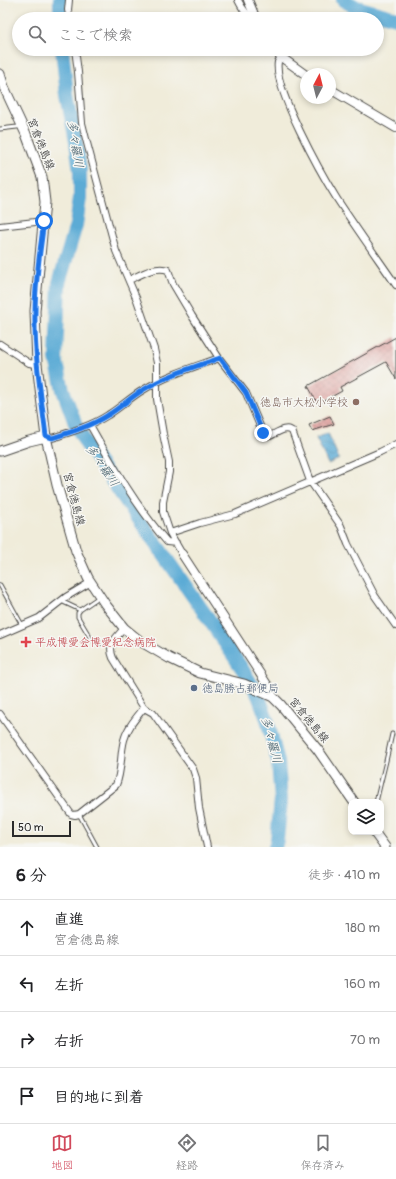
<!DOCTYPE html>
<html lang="ja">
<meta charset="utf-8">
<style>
body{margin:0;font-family:Pangolin,"Klee One",sans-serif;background:#f6f6f6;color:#202124}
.controls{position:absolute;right:12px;bottom:12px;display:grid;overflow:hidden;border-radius:8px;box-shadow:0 2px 6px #0003}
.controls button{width:36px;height:36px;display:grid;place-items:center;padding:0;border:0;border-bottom:1px solid #e0e0e0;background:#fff;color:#202124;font:20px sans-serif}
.compass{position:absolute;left:300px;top:68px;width:36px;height:36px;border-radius:50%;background:#fff;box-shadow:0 2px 6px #0003;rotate:7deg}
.scale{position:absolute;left:12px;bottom:10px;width:59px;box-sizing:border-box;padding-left:4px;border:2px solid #2b2b2b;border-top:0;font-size:11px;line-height:14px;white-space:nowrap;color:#2b2b2b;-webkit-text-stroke:3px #f6f6f2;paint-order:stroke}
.stop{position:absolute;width:12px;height:12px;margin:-9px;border:3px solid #1a73e8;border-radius:50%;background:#fff}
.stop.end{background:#1a73e8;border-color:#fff;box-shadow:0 1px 4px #0008}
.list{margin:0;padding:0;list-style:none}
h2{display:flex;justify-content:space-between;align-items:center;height:52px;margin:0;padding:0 16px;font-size:17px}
h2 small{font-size:13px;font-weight:400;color:#757577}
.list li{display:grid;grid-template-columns:26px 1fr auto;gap:12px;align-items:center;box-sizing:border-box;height:56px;padding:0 16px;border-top:1px solid #e0e0e0}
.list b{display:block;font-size:15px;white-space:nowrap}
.list p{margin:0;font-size:13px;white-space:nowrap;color:#757577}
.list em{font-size:13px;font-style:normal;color:#757577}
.icon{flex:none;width:22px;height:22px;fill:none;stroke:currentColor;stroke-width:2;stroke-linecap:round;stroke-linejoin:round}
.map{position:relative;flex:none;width:396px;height:847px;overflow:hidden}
.search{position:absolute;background:#fff;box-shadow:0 2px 6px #0003;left:12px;right:12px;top:12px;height:44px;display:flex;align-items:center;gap:10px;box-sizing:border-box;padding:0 14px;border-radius:22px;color:#757577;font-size:15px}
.sheet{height:276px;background:#fff}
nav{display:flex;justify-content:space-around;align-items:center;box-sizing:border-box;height:56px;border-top:1px solid #e0e0e0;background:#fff;font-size:11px;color:#757577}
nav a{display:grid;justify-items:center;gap:2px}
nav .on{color:#d1495b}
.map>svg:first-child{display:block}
</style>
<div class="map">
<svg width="396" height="847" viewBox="0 0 396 847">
<defs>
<pattern id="water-waves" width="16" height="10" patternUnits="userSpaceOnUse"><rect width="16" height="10" fill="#5babd5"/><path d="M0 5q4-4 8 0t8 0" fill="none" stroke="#4b8bad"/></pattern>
<pattern id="building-cross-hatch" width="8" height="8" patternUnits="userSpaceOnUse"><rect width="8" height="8" fill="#da908e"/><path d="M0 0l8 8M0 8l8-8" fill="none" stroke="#b17674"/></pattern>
</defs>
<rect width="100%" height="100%" fill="#f6f6f2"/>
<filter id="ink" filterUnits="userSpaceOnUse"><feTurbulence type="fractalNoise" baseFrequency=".025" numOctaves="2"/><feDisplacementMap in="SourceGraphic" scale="8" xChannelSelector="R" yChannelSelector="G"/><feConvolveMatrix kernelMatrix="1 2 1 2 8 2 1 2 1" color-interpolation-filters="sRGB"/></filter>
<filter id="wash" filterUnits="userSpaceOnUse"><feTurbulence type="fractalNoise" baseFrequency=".012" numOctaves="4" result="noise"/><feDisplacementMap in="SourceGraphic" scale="16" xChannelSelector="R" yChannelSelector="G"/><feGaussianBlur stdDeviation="0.9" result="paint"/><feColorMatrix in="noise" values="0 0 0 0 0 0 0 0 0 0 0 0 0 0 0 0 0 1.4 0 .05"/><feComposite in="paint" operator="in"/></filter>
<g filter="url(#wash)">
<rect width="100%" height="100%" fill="#f0ecda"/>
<path fill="url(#water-waves)" stroke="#436b80" d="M328,433L339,459L328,464L316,438Z"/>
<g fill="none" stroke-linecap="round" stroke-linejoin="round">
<path stroke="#5babd5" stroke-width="14" d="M343,0L356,7L396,18
M60,19V0
M62,49L67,95L76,142L80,171V198L76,225L59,283L56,359L63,390L75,423L86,444L208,618L243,670L258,695L267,719L278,762L281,800L277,840L275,847"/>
</g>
<g id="blocks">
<path fill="url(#building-cross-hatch)" d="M396,337V379L386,362L340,387L342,391L318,404L308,386Z
M330,416L334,424L312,431L309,425Z"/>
</g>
</g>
<g filter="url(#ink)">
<use href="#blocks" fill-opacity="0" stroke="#494845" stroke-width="1"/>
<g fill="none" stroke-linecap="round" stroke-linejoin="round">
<defs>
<path id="service" d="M0,129L17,127L20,126
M0,585L22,625
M99,597L80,610L78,613V617L91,639L94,641L112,646
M61,601L80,610
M376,802L386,761L392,734
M79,814L97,847"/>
<path id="minor" d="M69,0L68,10L70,19
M238,0C242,8 246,15 254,19
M75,49L78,72L82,123L87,143L116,251L137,300L154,349L157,363V399L163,434L169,462V472L163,502V512L170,533L182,554
M281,57C281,58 278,61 278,62C273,88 322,175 337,199C356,228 376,256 396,285
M0,226L44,221
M129,280C140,275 156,265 168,270L173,284L192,316L219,358L246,393L263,433L270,436C277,433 285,426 292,431L310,481L341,526L348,544L375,596L396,626
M0,344L29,363L37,364
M90,425C113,466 136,506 167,542L176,543
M46,437L52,438C71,432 91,426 108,415C121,407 131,397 143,390C167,375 194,367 219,358
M170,533L200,523L235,514L380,452L396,444
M124,628C116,639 107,643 113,658L144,708L153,713L193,769L196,778L199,808L207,847
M0,635L39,618L66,597L91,582
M0,714L71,814L75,815L79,814L116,785C122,771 120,755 124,740C127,728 136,718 144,708"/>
<path id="tertiary" d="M248,0L256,19
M275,49L281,57L306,75
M330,89L396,128
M182,554L270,689L273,697"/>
<path id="secondary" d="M0,74L4,87L26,134L42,177L45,202L35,311L37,364L46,437L57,485L76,551L88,578L105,604L124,628L140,641L169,658L200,673L244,684L273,697L281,705L318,750L354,802
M0,451L29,441L46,437
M374,832L385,847"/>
</defs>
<use href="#service" stroke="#494845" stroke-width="5"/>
<use href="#minor" stroke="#494845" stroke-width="8"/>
<use href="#tertiary" stroke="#494845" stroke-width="10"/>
<use href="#secondary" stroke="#494845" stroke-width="11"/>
<use href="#service" stroke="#fff" stroke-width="3"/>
<use href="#minor" stroke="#fff" stroke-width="6"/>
<use href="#tertiary" stroke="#fff" stroke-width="8"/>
<use href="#secondary" stroke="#fff" stroke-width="9"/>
</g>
</g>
<g fill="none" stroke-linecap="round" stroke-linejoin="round" filter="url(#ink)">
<path stroke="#1a73e8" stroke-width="5" d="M44,221C40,251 35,282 35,312C34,354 41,395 46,436L52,438C71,432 91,426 108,415C121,407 131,397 143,390C167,375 194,367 220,358L246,393L263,433"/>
</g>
<circle fill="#8d6e63" stroke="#f6f6f2" stroke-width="1.5" cx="356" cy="402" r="4"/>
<path fill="#e0444e" stroke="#f6f6f2" stroke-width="1.5" d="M24 636h4v4h4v4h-4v4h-4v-4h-4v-4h4z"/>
<circle fill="#5c6f8a" stroke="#f6f6f2" stroke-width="1.5" cx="194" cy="688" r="4"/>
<g text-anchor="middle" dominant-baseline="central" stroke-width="3" stroke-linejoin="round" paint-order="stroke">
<g font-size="11" fill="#2b2b2b" stroke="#f6f6f2">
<text transform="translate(41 144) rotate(68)">宮倉徳島線</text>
<text transform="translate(74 499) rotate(75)">宮倉徳島線</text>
<text transform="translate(309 720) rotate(50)">宮倉徳島線</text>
</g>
<g font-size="11" fill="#785e54" stroke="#f6f6f2" text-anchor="end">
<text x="348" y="402">徳島市大松小学校</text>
</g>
<g font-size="11" fill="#be3a42" stroke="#f6f6f2" text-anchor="start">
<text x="35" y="642">平成博愛会博愛紀念病院</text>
</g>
<g font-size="11" fill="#4e5e75" stroke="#f6f6f2" text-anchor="start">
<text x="202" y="688">徳島勝占郵便局</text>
</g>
<g font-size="12" font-style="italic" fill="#3c5866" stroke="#f6f6f2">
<text transform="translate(75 144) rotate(81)">多々羅川</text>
<text transform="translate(102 466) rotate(55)">多々羅川</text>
<text transform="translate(271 740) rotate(75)">多々羅川</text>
</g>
</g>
</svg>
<div class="controls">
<button><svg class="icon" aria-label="layers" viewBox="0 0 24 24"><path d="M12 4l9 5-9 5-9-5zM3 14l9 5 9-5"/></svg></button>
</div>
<svg class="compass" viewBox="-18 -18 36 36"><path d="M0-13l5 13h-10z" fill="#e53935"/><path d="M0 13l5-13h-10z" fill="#757577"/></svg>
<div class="scale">50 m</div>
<div class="stop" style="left:44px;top:221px"></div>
<div class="stop end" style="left:263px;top:433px"></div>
<div class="search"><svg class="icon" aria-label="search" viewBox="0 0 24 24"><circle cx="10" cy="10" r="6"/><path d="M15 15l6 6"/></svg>ここで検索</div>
</div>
<section class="sheet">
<h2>6 分<small>徒歩 · 410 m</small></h2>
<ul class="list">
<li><svg class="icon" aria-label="ahead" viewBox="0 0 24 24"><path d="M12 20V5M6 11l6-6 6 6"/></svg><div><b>直進</b><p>宮倉徳島線</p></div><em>180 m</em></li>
<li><svg class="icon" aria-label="left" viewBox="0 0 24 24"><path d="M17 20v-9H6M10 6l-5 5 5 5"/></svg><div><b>左折</b></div><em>160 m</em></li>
<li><svg class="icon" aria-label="right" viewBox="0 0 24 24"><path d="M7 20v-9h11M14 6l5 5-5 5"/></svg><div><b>右折</b></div><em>70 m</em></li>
<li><svg class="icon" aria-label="arrive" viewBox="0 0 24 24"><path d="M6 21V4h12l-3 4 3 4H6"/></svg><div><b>目的地に到着</b></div></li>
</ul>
</section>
<nav>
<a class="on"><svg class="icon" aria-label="map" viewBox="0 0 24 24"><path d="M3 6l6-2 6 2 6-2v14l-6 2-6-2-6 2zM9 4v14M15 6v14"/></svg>地図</a>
<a><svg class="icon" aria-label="directions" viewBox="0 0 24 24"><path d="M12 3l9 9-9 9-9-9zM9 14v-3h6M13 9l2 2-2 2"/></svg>経路</a>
<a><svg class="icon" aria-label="saved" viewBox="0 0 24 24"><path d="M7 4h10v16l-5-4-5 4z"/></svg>保存済み</a>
</nav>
